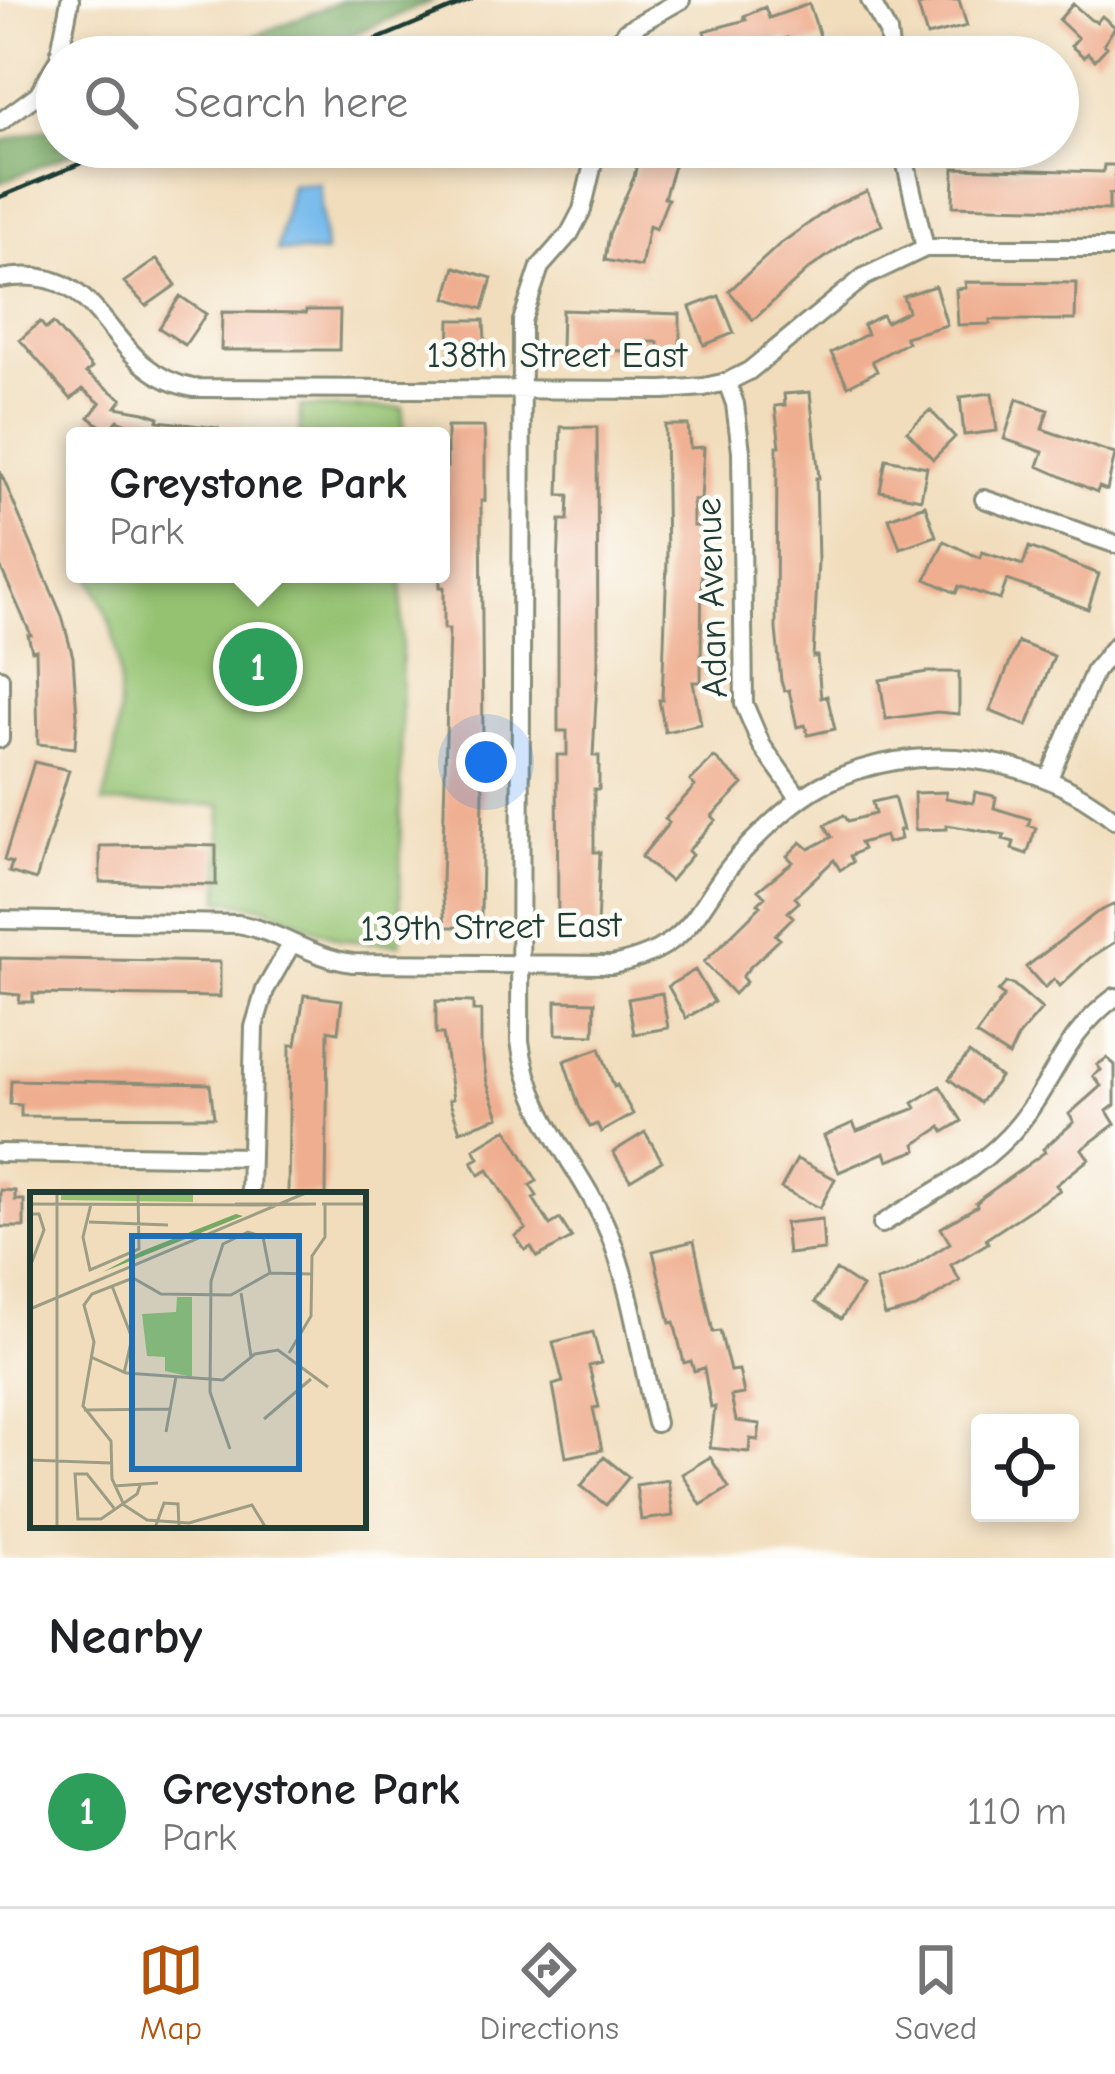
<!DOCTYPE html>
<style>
body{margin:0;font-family:"Comic Neue",sans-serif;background:#f2f2f2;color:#202124}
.controls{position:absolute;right:36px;bottom:36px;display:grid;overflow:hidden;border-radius:12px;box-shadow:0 6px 18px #0003}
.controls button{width:108px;height:108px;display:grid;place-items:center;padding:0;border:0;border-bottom:3px solid #e0e0e0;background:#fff;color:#202124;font:60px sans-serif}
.you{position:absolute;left:486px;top:762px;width:42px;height:42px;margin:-30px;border:9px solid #fff;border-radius:50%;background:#1a73e8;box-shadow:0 0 0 18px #1a73e833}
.badge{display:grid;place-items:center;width:78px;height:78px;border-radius:50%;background:#b45309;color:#fff;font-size:39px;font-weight:700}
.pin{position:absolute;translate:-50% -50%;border:6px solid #fff;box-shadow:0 3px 12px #0006}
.popup{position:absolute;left:66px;top:427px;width:384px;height:156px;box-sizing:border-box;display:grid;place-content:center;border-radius:12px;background:#fff;filter:drop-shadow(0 3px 9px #0005);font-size:39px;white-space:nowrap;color:#757577}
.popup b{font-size:45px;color:#202124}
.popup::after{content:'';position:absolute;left:50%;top:100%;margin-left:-24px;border:24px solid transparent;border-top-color:#fff}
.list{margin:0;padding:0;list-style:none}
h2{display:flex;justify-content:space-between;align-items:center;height:156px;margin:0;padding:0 48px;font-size:51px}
h2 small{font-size:39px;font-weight:400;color:#757577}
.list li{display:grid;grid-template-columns:78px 1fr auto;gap:36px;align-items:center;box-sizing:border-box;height:192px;padding:0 48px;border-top:3px solid #e0e0e0}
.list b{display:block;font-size:45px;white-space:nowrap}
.list p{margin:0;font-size:39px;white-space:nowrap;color:#757577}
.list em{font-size:39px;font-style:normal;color:#757577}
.icon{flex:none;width:66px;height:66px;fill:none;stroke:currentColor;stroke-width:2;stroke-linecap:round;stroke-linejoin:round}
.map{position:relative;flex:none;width:1115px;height:1558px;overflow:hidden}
.search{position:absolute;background:#fff;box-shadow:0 6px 18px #0003;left:36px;right:36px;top:36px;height:132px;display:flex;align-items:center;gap:30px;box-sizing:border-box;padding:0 42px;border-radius:66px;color:#757577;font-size:45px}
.sheet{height:348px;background:#fff}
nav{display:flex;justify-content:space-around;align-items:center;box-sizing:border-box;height:168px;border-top:3px solid #e0e0e0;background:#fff;font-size:33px;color:#757577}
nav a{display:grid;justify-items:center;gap:6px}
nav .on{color:#b45309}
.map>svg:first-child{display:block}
</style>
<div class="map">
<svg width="1115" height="1558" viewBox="0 0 1115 1558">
<rect width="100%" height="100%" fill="#fdfcf7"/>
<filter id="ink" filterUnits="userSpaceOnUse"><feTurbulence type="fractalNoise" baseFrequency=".00833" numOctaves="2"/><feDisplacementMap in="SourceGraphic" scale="24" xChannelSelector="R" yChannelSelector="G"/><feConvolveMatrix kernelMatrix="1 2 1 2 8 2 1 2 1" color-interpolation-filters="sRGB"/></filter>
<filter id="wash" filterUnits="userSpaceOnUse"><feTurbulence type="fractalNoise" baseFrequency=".004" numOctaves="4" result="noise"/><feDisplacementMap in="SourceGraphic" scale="48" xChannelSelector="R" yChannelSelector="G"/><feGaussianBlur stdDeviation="2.7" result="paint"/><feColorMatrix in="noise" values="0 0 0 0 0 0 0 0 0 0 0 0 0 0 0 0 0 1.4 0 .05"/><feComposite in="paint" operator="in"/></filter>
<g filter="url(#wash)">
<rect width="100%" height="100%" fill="#f1ddbc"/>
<path fill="#94c271" stroke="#5a8052" stroke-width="3" d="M300,407L403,408V436H300Z
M89,574H402L400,944L341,940L265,907L220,900L221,805L103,803C119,750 126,680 111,626C106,608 96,591 89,574Z"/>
<path fill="#77a863" stroke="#4b724c" stroke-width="3" d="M344,0H435L299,57H202Z
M57,126V147H85L0,183V142Z"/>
<path fill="#76baec" stroke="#4a7c90" stroke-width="3" d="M319,183L325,253L277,251L291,185Z"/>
<g id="blocks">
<path fill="#efae90" d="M939,0H959L967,26L927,36L918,6Z
M809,4L821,39L791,49L787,38L738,57H704L701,46L708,44L704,31L746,20L744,16L765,7L769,18Z
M1073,4L1091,20L1097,22L1102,16L1115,27L1104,44L1107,47L1095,60L1088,53L1084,57L1071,46L1078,38L1059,20Z
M641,147L677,156L664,198L668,199L656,229L649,226L641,267L605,260L609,234L634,177Z
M1104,165H1115V194H1109V210L953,206L954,168L1103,172Z
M867,191L882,225L853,238L809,269L753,320L729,291L780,244L833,206Z
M157,259L176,285L146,306L124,282Z
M455,267L492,278L483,309L446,298Z
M965,282L1076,283L1075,320H990V324L958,325L956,289L966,288Z
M935,286L947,325L905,337L908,342L872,361L877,371L848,386L831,353L867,334L863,325L882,315L886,322L908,311L903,296Z
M180,296L206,314L185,345L159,328Z
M719,296L734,333L704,345L690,307Z
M306,310H340L339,350H221L222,312L306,313Z
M562,310L680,314V350L658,351V342H636V351L561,350Z
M450,320H484L485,343L476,342V352H449Z
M40,322L46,329L53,323L92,368L86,373L122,399L116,407L144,412L159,417L158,421L218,428L217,436H133L136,428L118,420L108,432L89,417L100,403L83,389L71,399L20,340Z
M810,392L819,478H816L818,561L813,657L817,656L821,698L827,696L835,729L808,735L805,725L797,727L789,690L784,691L781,681L776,629L777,446H780L775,406L785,405L784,394Z
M992,393L997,431L964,435L960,397Z
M1017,399L1048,410L1042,429L1115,454L1107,490L1099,487L1097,492L1038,466L1043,452L1004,439Z
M930,410L955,437L933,459L907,431Z
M665,425H688L690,448L704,447L701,500H693V526H702L701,682H693L701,724L665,732L659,700H662L667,561Z
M447,427H484L485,444V501H481L483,747H479L483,790L481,916L470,917V927H445L442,883L449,629H444V587H440V574L441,550L447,551L444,467H447Z
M561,427H597L598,663L593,756H599V789H594V852H600L597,929H558L557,755H567V731H558V566L560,520H568L569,495H559Z
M886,459L927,467L921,499L880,491Z
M0,471L62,616L73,657L77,716L75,748L38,744L36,650L32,651L28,635H31L0,566Z
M925,505L936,536L900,548L889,518Z
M944,541L980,558L982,552L1023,565L1029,547L1099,574L1088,609L1007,580L1000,600L959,586L956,593L926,579Z
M1018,642L1054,656L1027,726L990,711Z
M927,672H959V714L937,712L886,719L880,680Z
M714,757L743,784L712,816L716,820L688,851L692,855L670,881L641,857L669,823L665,819L695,786L690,781Z
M34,762L69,770L36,880L9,872L12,863L4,860Z
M946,792V798L973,803L975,792L990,795L996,797L994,808L1030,819L1028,825L1036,828L1027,854L1012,849L1014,842L1003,839L1005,835L947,825V829L915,830L914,793Z
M894,797L903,830H899L901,839L887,843L885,836L860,843L863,849L850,856L853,862L840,870L834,860L795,897L799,902L788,912L793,917L775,935L780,939L749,968L742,977L746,982L734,994L704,962L761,906L758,904L765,897L758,890L793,862L787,856L801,842L809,849L832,837L825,825L844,815L848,821L875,814L872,802Z
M186,845L216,846V885L100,882V846Z
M1115,904V942L1090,958L1060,986L1054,979L1045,988L1026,967L1096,913Z
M0,958L220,962V997L33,994V1002H19L20,995L0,993Z
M695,970L714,1002L686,1018L668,986Z
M1006,983L1013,984L1042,1009L1018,1037L1009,1056L976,1035L1004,996L998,992Z
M662,993L668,1028L634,1034L628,999Z
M304,995L342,1000L338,1032L328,1030L326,1195H288L290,1045H296Z
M436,1001L473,1002V1011H481V1045L487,1083L499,1117L460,1131L449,1100L453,1099L443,1034H436Z
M556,1001L595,1002L594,1035L556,1034Z
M600,1048L614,1087L617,1085L633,1114L601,1132L597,1124L590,1127L579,1106L564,1061Z
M969,1053L1000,1077L980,1103L949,1079Z
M1107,1058L1115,1065V1105L1107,1111L1115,1124L1082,1149L1089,1159L1056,1185L1060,1190L986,1239L988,1243L951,1265L960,1281L916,1308L885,1316L876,1281L905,1272L950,1243L941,1228L977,1206L976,1203L983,1197L1045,1152L1043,1149L1074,1122L1069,1114L1101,1086L1093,1076L1101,1070L1097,1065Z
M11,1080L210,1084L214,1117L21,1116V1105L10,1104Z
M940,1086L962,1121L944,1132L941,1127L915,1144L917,1150L888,1161L885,1152L839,1172L824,1136L853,1123L857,1131L916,1108L913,1103Z
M507,1129L537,1181L530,1185L537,1196L533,1198L550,1225L560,1219L572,1238L537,1257L531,1247L525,1250L515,1236L526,1229L488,1170L479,1175L472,1162L479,1158L474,1149Z
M645,1132L662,1161L630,1180L613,1152Z
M797,1159L835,1179L820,1208L781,1188Z
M0,1190L15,1191V1200H24V1227H0Z
M822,1219L824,1250L788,1254L785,1223Z
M694,1241L713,1332L720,1331L730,1371L739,1370L744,1394L731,1396L736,1421L760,1424L758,1440L750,1439L749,1452L710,1448L715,1407L711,1408L704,1368L694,1371L691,1361L684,1363L674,1322L670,1323L653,1251Z
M836,1270L862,1287L841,1319L815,1302Z
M593,1332L601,1363L589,1366L599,1407L593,1408L602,1450L566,1457L553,1385L563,1382L553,1342Z
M604,1457L629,1477L606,1505L581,1486Z
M710,1457L729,1488L701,1505L682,1474Z
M668,1480L673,1516L641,1520L636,1485Z"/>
</g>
</g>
<g filter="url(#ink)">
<use href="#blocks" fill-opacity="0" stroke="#888d78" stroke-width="3"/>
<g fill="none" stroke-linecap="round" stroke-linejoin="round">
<defs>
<path id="minor" d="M870,0L888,32L891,57
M59,57L70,0
M608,57L626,31L681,0
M0,122L38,94L57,62
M597,147L582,210L570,233L540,267L522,321L520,1041C530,1121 580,1163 609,1233C633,1293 641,1361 656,1423
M902,147L925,248
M0,279C110,258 101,371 193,388L664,390L704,387L727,382L749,371L864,277L925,248H1115
M727,382L735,404L741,451L744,704L762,746L800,799
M984,499L1115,544
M0,678V739
M1049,778L1094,672L1115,646
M0,920L238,924C279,931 311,958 353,963L612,965C704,946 696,896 751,843C772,822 796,799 822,785C916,737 1035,754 1115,820
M0,1153L251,1157
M250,1195L254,1027L265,990L292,943
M882,1224C929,1194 984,1168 1019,1124C1056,1078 1063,1036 1115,997"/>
</defs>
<use href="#minor" stroke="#888d78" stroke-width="22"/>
<use href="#minor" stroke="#fff" stroke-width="16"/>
<path stroke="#1f3d34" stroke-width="4.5" d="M335,57L471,0
M0,197L120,147"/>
</g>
</g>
<g text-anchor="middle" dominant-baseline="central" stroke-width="9" stroke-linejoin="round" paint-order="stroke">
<g font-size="36" fill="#1f3d34" stroke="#fdfcf7">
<text x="557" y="355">138th Street East</text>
<text transform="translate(712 598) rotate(-92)">Adan Avenue</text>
<text transform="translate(491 927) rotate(-1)">139th Street East</text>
</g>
</g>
<g transform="translate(30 1192)">
<rect width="336" height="336" fill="#f1ddbc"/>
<path d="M31,0H163V10L31,8ZM147,105H162V185L135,179V165L117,164L112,122L146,120Z" fill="#94c271"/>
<path d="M206,22L213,24L73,80L112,59Z" fill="#77a863"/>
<path fill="none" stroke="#9d9d86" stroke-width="3" d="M0,12L226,13L286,12H205M61,12L53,45L60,78L109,57L108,0M292,12H336M0,22H9L14,38L0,75M59,30L138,33M82,94L102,146L94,181M211,101L221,164M0,117L278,0M259,161L281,124L282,64L295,45V12M61,165L96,181L193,188L225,162L248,158L298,195M0,182V231M54,218L140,217M234,227L281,187M136,240L146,185M200,257L180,200L181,89L193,52L218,40L233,45L240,81M0,268L80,271M84,294L128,291M84,316L57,282H45L48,327H71L107,302L111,291M27,336V0M125,336L134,311L148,312L149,336M236,336L222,313L159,331L117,328L94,313L82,287L81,249L53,214L64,150L54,113L62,102L103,86L131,102L201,103L240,81L281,82"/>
<path fill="#1f6fb2" fill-opacity="0.15" stroke="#1f6fb2" stroke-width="6" d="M102,44H269V277H102Z"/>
<rect width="336" height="336" fill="none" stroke="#1f3d34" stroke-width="6"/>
</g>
</svg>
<div class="controls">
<button><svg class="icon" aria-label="locate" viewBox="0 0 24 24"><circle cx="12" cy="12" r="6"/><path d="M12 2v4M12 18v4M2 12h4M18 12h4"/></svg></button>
</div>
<div class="you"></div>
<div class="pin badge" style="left:258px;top:667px;background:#2e9e5b">1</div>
<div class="popup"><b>Greystone Park</b>Park</div>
<div class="search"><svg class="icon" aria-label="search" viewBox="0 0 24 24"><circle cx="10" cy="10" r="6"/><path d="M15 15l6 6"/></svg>Search here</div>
</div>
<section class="sheet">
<h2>Nearby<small></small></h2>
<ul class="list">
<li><span class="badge" style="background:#2e9e5b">1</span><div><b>Greystone Park</b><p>Park</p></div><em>110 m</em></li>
</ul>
</section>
<nav>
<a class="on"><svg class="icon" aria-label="map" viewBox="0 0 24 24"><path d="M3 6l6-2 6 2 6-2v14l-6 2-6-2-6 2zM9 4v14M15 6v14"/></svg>Map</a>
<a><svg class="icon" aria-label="directions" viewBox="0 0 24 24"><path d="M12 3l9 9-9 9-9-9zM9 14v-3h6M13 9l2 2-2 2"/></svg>Directions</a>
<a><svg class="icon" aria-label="saved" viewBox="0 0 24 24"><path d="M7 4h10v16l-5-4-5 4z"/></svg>Saved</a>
</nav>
